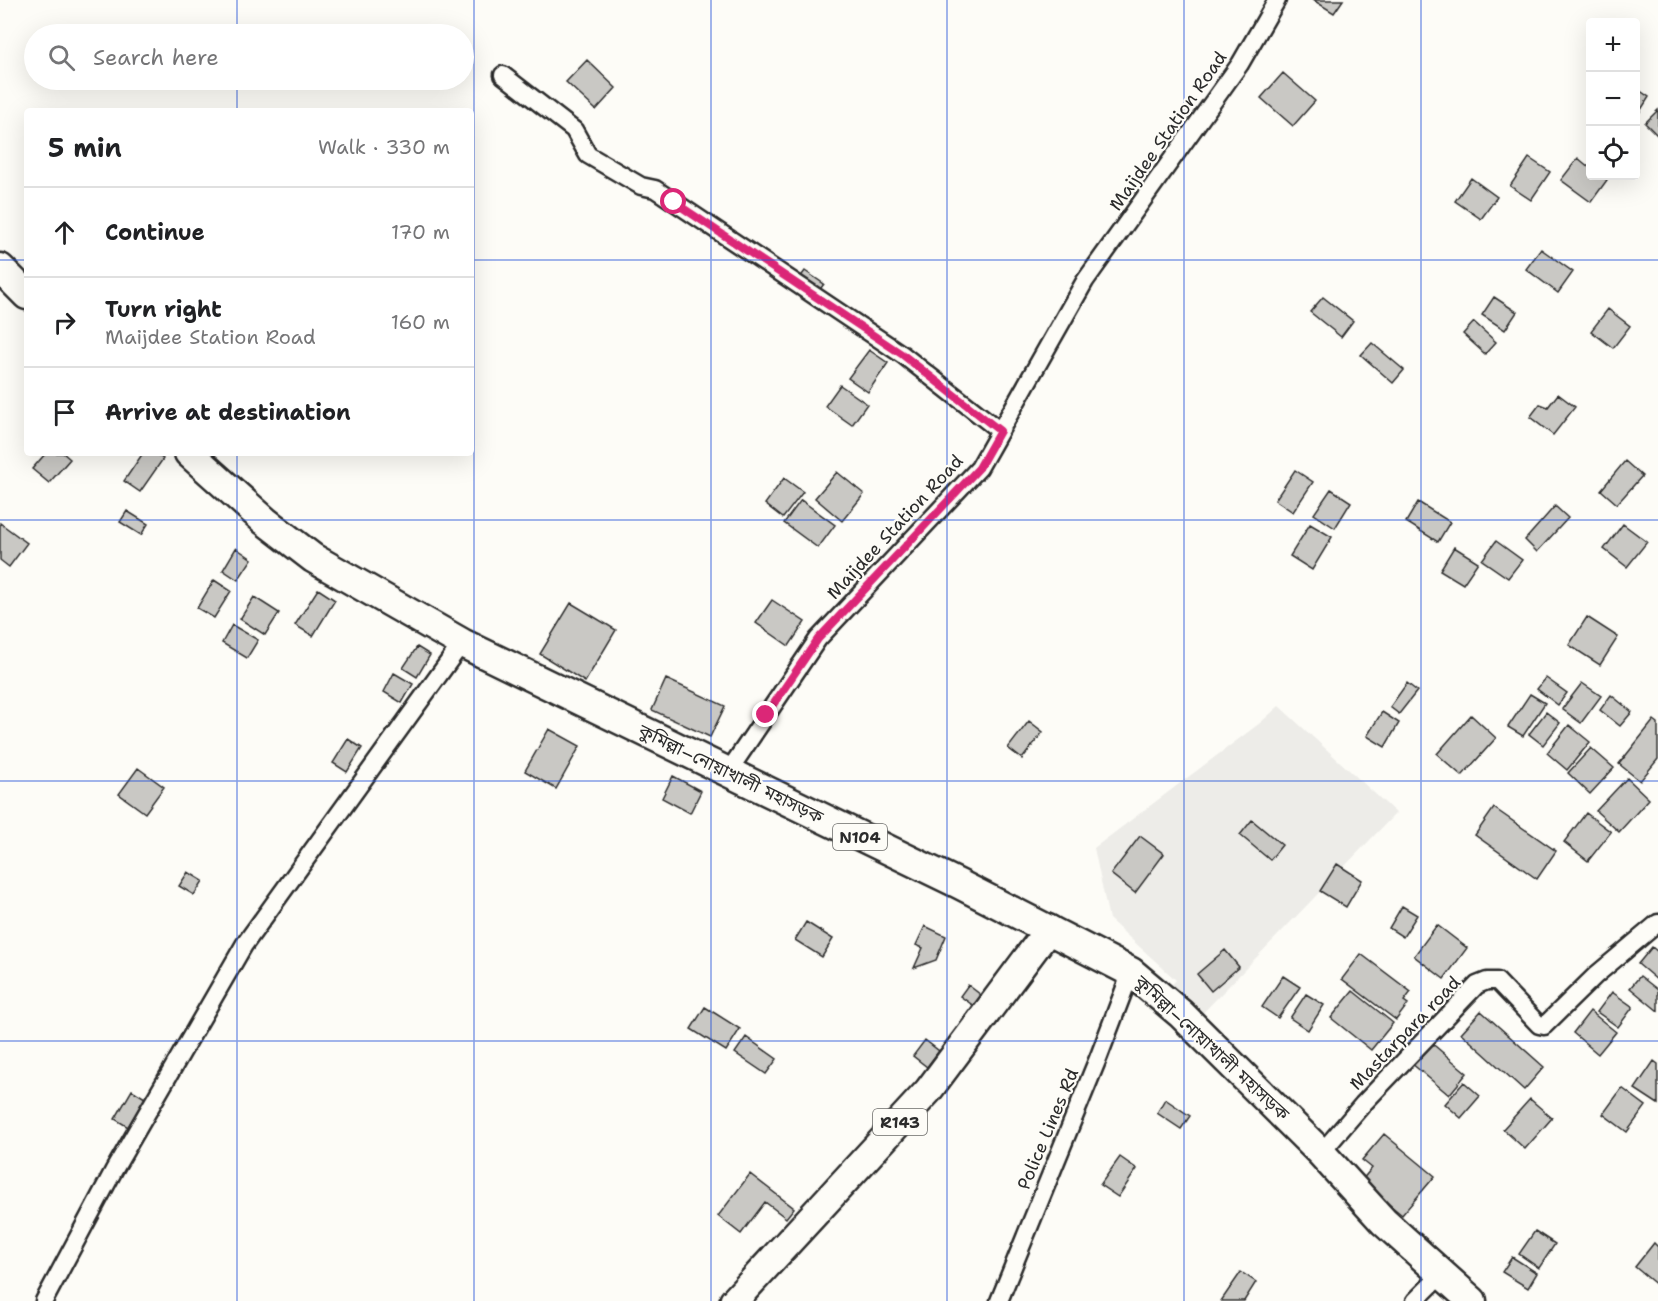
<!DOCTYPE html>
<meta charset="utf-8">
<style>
body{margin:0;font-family:"Shantell Sans","Noto Sans Bengali",sans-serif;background:#f2f2f2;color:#202124}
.controls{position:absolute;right:18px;top:18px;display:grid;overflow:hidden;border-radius:6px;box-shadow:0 6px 24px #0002}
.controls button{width:54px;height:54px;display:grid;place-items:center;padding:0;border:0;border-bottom:2px solid #e0e0e0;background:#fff;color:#202124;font:30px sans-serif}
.stop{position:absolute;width:18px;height:18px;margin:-14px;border:4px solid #db2777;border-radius:50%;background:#fff}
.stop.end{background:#db2777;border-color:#fff;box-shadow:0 2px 6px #0008}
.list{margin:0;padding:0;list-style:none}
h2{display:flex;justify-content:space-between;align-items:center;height:78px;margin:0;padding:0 24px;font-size:26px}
h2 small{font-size:20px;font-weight:400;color:#757577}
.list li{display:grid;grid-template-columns:39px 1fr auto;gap:18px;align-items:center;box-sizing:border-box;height:90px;padding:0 24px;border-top:2px solid #e0e0e0}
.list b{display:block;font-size:22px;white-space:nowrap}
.list p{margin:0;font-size:20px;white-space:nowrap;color:#757577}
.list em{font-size:20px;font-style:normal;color:#757577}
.icon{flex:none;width:33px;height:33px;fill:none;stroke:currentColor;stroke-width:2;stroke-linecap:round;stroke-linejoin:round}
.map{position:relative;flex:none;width:1658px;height:1301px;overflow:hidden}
.search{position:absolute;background:#fff;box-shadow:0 6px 24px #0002;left:24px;top:24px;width:450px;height:66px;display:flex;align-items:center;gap:15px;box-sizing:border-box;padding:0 21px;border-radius:33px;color:#757577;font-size:22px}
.panel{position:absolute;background:#fff;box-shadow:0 6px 24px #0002;left:24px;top:108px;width:450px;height:348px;border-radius:6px}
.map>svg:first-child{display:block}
</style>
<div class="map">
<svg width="1658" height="1301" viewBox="0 0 1658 1301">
<rect width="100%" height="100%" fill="#fdfcf7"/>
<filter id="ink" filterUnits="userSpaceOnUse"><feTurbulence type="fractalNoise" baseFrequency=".0167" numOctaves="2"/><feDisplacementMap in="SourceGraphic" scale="12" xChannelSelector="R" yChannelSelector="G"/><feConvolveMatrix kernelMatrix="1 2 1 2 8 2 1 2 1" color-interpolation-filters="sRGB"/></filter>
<g filter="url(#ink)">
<path fill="#edece8" d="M1279,706L1396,813L1195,1021L1163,994L1176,980L1109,919L1094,848L1260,723Z"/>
<path fill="#c9c8c4" stroke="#2b2b2b" stroke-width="1.5" d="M1313,0H1343L1334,13Z
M587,60L616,88L596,110L566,82Z
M1283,73L1315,101L1293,126L1261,98Z
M1636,88L1649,97L1639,113L1636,111Z
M1658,110V136L1645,123Z
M1529,158L1550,172L1531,200L1510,186Z
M1578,158L1590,168V176H1601L1607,180L1591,202L1561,180Z
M1471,178L1497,197L1481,219L1455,201Z
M1541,249L1573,272L1558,293L1526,269Z
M805,271L824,284L815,296L796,283Z
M1323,297L1353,321L1341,337L1310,312Z
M1494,297L1517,312L1505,330L1482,315Z
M1608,309L1630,326L1613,348L1591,331Z
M1474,322L1496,342L1485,354L1463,334Z
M1372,343L1404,370L1393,383L1361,355Z
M869,350L888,363L868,392L848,378Z
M840,385L867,404L852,425L825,406Z
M1558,394L1575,407L1553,435L1530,417L1540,404L1548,407Z
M46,453H63L70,459L49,483L32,469Z
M143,453H155L163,459L140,492L124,481Z
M1625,461L1642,476L1617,504L1601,490Z
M1295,470L1313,482L1293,512L1275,500Z
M837,472L864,494L842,521L815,498Z
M784,478L803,492L783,518L765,504Z
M1331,489L1351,502L1335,528L1314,514Z
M801,500L835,525L818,548L784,523Z
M1418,502L1450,522L1438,542L1406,522Z
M1555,506L1568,518L1537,552L1525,540Z
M127,511L148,524L141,535L120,522Z
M0,523L27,543L9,567L0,560Z
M1310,524L1332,537L1312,570L1290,556Z
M1623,524L1647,542L1627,567L1604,549Z
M1496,541L1522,560L1508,578L1482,560Z
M1454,547L1478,562L1463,584L1440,570Z
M236,548L252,559L238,580L223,570Z
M214,580L231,591L214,618L197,608Z
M318,589L335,600L313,636L295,625Z
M254,597L279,613L265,635L240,619Z
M772,600L805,622L789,646L756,623Z
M571,603L616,630L585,682L540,654Z
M1587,617L1618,637L1600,665L1569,645Z
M232,625L258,640L247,658L222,643Z
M417,647L430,655L417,677L403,668Z
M394,673L413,684L402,703L384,692Z
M1546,678L1567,693L1558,705L1537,689Z
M666,679L725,706L710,737L652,710Z
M1407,683L1417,691L1399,714L1390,707Z
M1582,683L1601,696L1581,723L1562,709Z
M1530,694L1545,703L1523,736L1508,727Z
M1611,695L1632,712L1620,726L1600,710Z
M1382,712L1399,723L1385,747L1367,736Z
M1546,712L1560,723L1543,745L1529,734Z
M1471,715L1496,738L1462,776L1437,754Z
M1654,720L1658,723V759L1640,781L1619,764Z
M1029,721L1043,732L1022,759L1008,748Z
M1569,725L1590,742L1567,770L1547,753Z
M549,729L580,746L556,789L525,771Z
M348,739L362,748L347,772L333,763Z
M1591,748L1614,768L1590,794L1568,773Z
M138,768L164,787L145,813L119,794Z
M673,776L701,791L690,813L662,798Z
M1627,778L1649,799L1619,832L1596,811Z
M1494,808L1556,851L1537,879L1475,835Z
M1586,813L1611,832L1588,861L1564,842Z
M1252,820L1282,845L1270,860L1240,835Z
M1140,836L1164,854L1135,893L1111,874Z
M1337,864L1362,880L1346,907L1320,891Z
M188,872L203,881L194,895L179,886Z
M1402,906L1417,915L1403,937L1389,928Z
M806,922L833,939L822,957L795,940Z
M1437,925L1467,948L1444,979L1414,956Z
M925,926L946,936L936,960L914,968L923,948L916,945Z
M1652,947L1658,952V981L1638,964Z
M1225,950L1239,967L1211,991L1197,974Z
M1361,954L1411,992L1404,1001L1408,1004L1396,1020L1342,979Z
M1283,976L1300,987L1278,1018L1262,1007Z
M1640,976L1658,990V1011L1630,988Z
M968,985L981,995L974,1006L960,996Z
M1353,991L1393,1023L1371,1050L1331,1018Z
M1612,992L1633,1007L1618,1027L1597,1012Z
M1306,994L1324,1005L1308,1030L1290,1018Z
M705,1007L740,1029L726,1051L691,1029Z
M1481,1011L1544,1067L1524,1090L1461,1033Z
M1590,1011L1616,1032L1598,1054L1573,1033Z
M746,1037L777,1059L766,1074L735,1053Z
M925,1040L939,1051L927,1067L913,1056Z
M1429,1041L1467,1073L1449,1095L1411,1063Z
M1654,1061L1658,1064V1104L1635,1089Z
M1464,1082L1480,1096L1461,1118L1445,1104Z
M1622,1088L1646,1106L1627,1132L1603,1114Z
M132,1090L145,1098L128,1127L115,1119Z
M1165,1099L1190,1116L1181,1129L1157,1113Z
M1530,1099L1552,1118L1525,1149L1503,1129Z
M1384,1134L1435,1176L1402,1215L1361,1181L1372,1168L1362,1160Z
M1120,1157L1137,1169L1118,1197L1100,1185Z
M750,1174L794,1208L786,1218L765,1202L741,1234L718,1216Z
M1535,1231L1555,1244L1539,1268L1519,1254Z
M1654,1243L1658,1247V1286L1635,1267Z
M1512,1257L1537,1273L1528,1288L1502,1272Z
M1241,1272L1256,1282L1244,1301H1221Z"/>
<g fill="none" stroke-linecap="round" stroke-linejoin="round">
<defs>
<path id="minor" d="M503,75L574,130L588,155L641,186L655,189L903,355L1000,431
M728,772L818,639L979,468L1085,281L1240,64L1277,0
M1321,1153L1363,1104L1477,985L1487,981H1497L1539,1025L1544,1026L1596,975L1658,923
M44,1301L114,1170L244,945L462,643
M999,1301L1099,1056L1131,972
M1415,1301L1442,1274"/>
<path id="primary" d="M734,1301L928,1091L1049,929"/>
<path id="trunk" d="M0,268L27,295
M189,453L265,521L313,558L462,643L959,884L1131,972L1181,1014L1321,1153L1384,1222L1472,1301"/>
</defs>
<use href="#minor" stroke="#2b2b2b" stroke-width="21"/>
<use href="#primary" stroke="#2b2b2b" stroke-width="32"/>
<use href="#trunk" stroke="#2b2b2b" stroke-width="33"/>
<use href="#minor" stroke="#fdfcf7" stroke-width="16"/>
<use href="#primary" stroke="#fdfcf7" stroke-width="27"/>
<use href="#trunk" stroke="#fdfcf7" stroke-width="28"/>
</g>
</g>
<g fill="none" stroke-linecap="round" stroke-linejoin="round" filter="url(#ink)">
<path stroke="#db2777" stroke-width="8" d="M674,202L903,355L1000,431L979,468L818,639L766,715"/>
</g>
<path fill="none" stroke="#1d4ed8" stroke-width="1.5" stroke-opacity="0.55" d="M237,0V34M474,0V1301M711,0V1301M947,0V1301M1184,0V1301M1421,0V1301M237,80V111M0,260H27M471,260H1658M237,453V1301M0,520H1658M0,781H1658M0,1041H1658"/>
<g text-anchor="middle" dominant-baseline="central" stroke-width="4.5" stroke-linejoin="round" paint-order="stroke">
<g fill="#fdfcf7" stroke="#6a6a68" stroke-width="1.5">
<rect x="833" y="824" width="54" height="26" rx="4.5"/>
<rect x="873" y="1109" width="54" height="26" rx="4.5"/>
</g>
<g font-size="16" font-weight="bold" fill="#2b2b2b">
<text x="860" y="837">N104</text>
<text x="900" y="1122">R143</text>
</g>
<g font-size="18" fill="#2b2b2b" stroke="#fdfcf7">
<text transform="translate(1168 131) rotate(-55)">Maijdee Station Road</text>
<text transform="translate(895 527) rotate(-47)">Maijdee Station Road</text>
<text transform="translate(731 774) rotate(26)">কুমিল্লা–নোয়াখালী মহাসড়ক</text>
<text transform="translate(1405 1033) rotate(-46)">Mastarpara road</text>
<text transform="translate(1212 1048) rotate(43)">কুমিল্লা–নোয়াখালী মহাসড়ক</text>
<text transform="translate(1048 1129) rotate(-67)">Police Lines Rd</text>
</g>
</g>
</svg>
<div class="controls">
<button>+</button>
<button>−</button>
<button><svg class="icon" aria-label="locate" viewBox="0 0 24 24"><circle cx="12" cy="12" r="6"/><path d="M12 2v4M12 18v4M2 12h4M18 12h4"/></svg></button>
</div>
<div class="stop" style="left:674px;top:202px"></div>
<div class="stop end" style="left:766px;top:715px"></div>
<div class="search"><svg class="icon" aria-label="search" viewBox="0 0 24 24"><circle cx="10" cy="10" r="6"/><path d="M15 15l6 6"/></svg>Search here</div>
<section class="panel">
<h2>5 min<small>Walk · 330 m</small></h2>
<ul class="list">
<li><svg class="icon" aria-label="ahead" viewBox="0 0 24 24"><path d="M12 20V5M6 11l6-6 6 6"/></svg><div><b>Continue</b></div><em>170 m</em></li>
<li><svg class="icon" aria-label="right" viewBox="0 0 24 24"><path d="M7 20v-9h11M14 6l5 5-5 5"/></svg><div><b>Turn right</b><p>Maijdee Station Road</p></div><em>160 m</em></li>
<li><svg class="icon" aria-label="arrive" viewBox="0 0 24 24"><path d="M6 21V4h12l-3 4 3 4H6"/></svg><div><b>Arrive at destination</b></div></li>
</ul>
</section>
</div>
